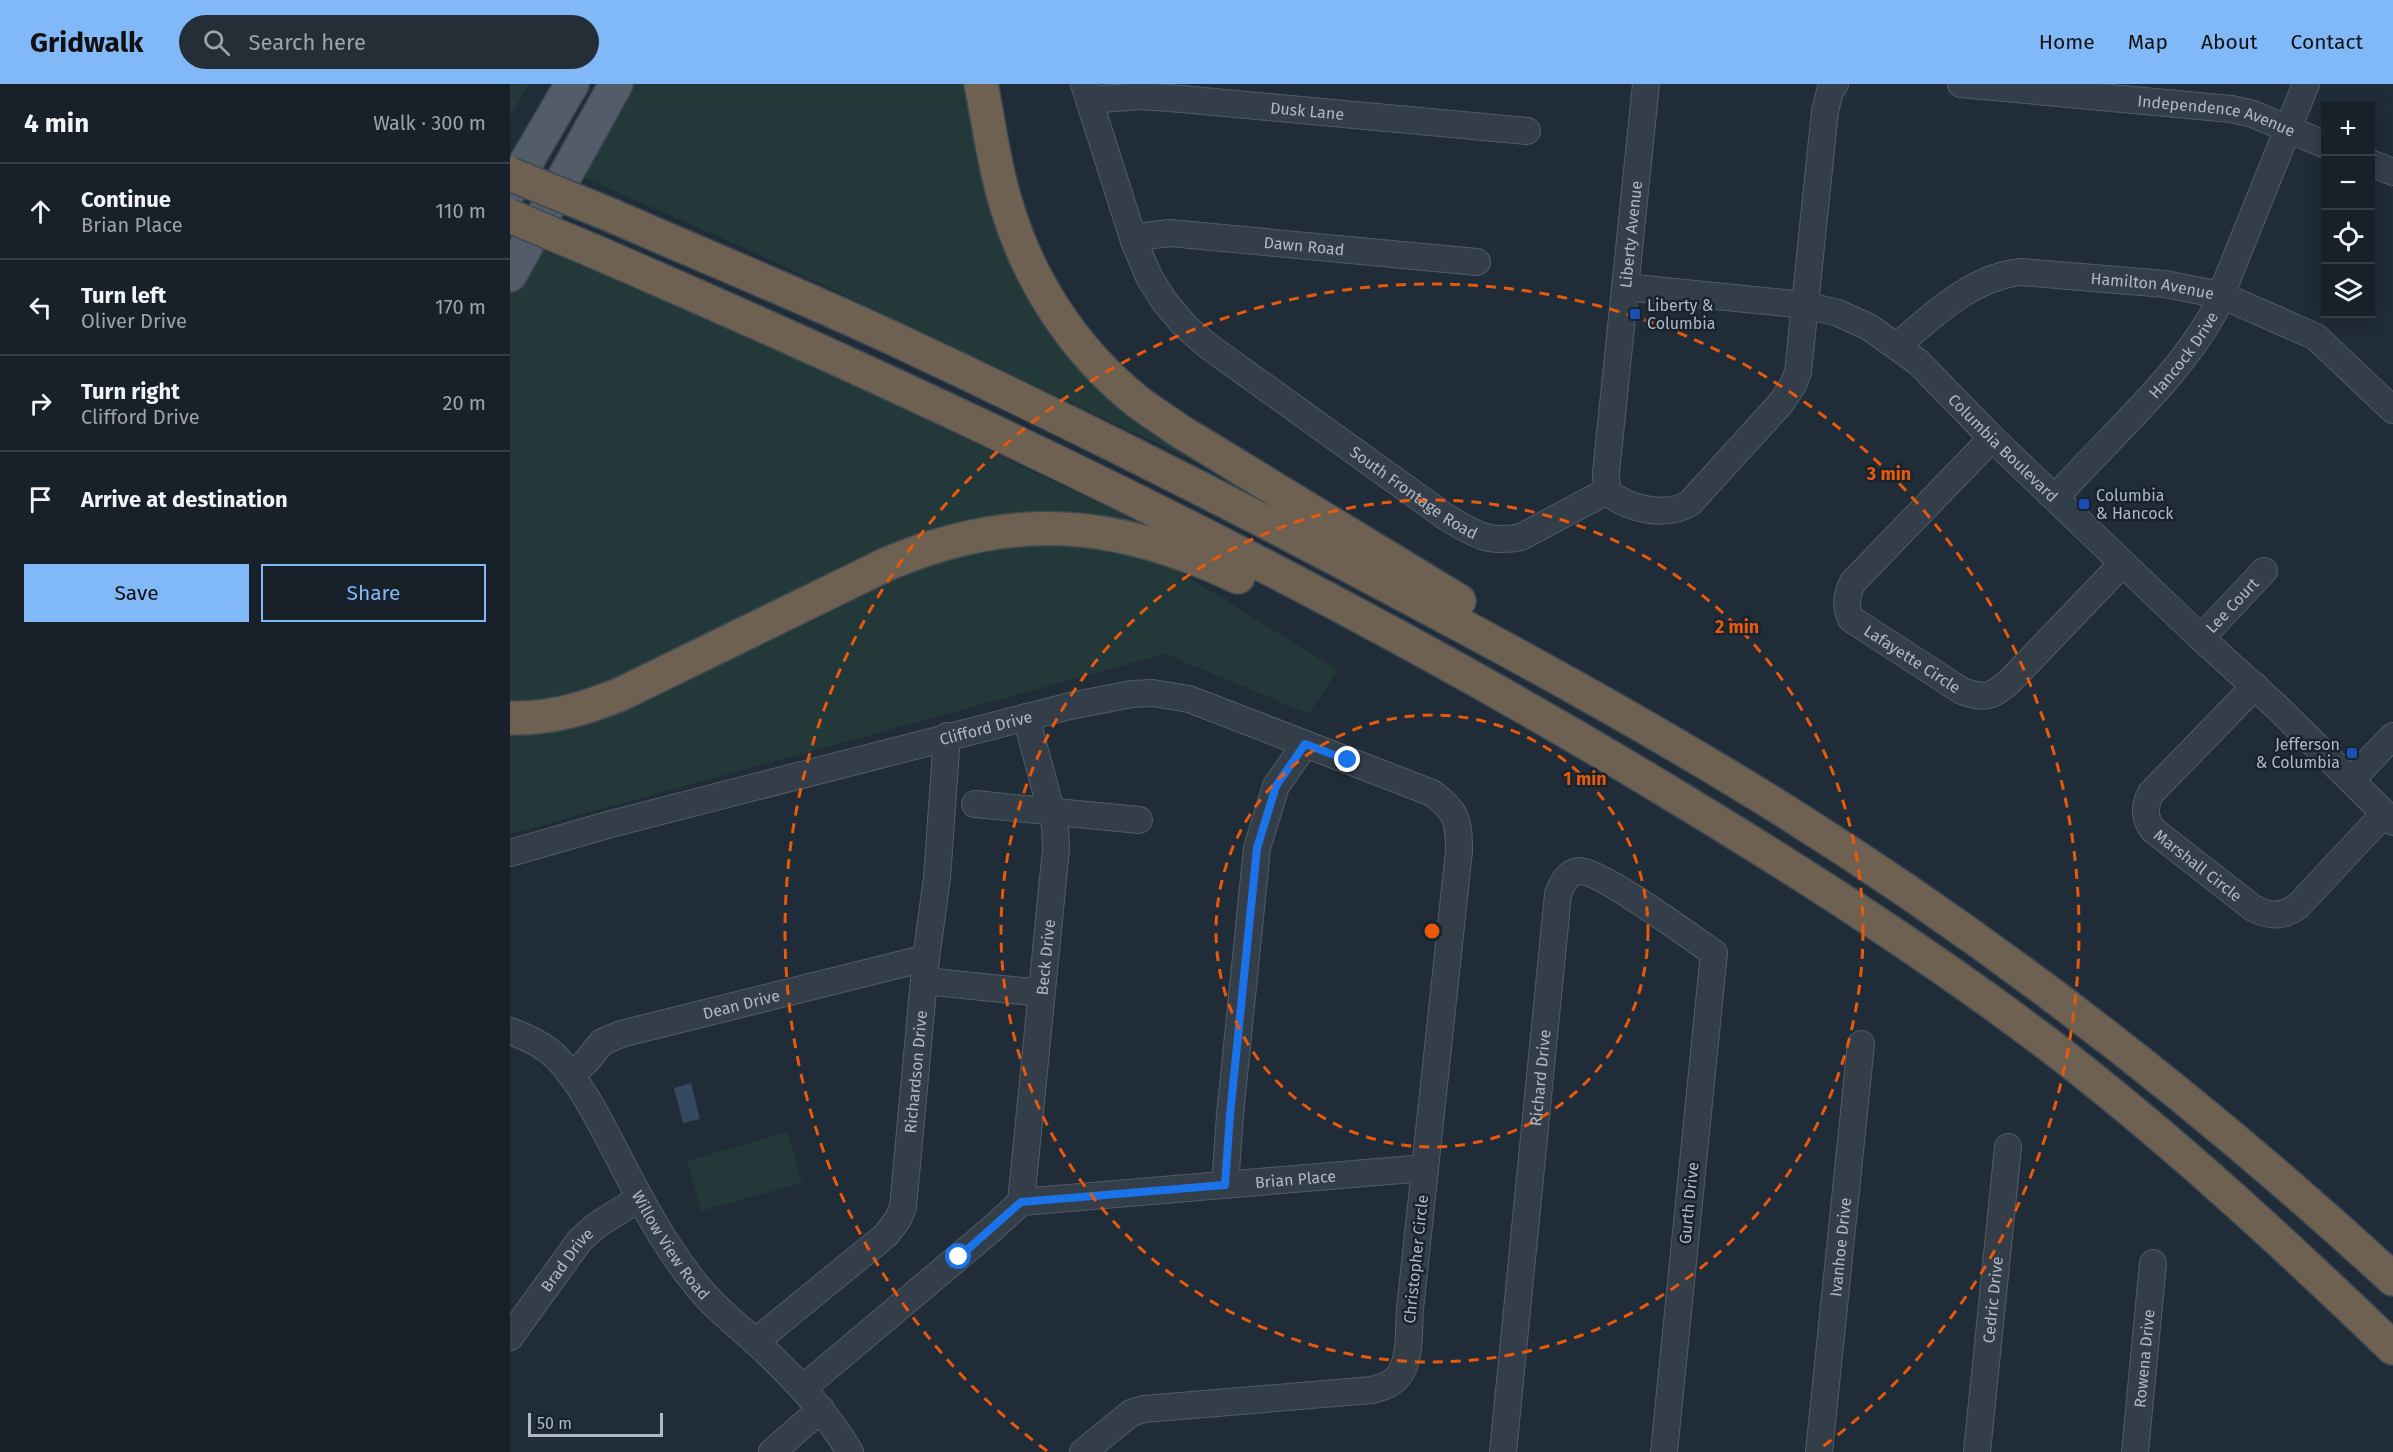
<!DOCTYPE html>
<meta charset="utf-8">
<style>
body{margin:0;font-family:"Fira Sans",sans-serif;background:#252e36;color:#f1f3f6}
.controls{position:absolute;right:18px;top:18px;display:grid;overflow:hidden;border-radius:0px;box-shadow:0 3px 15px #0003}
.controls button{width:54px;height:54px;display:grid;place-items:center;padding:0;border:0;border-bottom:2px solid #363e47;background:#18212a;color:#f1f3f6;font:30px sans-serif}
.scale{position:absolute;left:18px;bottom:15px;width:135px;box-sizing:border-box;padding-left:6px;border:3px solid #aeb9c5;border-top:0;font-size:16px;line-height:21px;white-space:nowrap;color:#aeb9c5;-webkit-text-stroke:4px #19232d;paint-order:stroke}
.stop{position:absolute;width:18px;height:18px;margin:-14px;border:4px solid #1a73e8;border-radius:50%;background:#fff}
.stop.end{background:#1a73e8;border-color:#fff;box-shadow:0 2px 6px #0008}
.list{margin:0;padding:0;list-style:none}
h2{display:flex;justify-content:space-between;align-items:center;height:78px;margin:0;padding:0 24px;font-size:26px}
h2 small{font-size:20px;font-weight:400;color:#9fa3a8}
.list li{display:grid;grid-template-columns:39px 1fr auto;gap:18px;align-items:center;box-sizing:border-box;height:96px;padding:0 24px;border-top:2px solid #363e47}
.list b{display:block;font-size:22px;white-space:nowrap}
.list p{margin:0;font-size:20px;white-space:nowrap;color:#9fa3a8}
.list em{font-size:20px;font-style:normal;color:#9fa3a8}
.actions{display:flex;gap:12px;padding:18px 24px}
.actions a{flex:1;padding:14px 0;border:2px solid #80b8f8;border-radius:0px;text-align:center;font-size:21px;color:#80b8f8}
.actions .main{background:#80b8f8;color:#111}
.icon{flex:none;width:33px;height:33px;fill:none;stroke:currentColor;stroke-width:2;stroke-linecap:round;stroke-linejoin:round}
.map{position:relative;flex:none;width:1883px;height:1368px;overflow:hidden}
header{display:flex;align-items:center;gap:36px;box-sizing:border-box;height:84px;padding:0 30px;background:#80b8f8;color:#111}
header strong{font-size:28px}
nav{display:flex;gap:33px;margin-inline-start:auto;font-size:21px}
.search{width:420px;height:54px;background:#252e36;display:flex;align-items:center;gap:15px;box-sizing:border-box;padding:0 21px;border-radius:33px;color:#9fa3a8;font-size:22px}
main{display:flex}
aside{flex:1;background:#18212a}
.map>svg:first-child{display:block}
</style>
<header>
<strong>Gridwalk</strong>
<div class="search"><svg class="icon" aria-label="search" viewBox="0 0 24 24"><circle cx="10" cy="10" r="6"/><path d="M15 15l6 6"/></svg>Search here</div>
<nav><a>Home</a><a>Map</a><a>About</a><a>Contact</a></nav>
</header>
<main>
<aside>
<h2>4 min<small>Walk · 300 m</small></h2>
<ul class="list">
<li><svg class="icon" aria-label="ahead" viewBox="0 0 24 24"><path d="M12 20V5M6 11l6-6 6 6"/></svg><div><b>Continue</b><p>Brian Place</p></div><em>110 m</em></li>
<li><svg class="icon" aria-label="left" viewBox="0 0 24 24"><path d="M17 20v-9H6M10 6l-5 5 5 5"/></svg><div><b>Turn left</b><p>Oliver Drive</p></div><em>170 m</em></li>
<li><svg class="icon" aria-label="right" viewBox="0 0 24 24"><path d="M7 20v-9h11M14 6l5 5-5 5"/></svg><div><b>Turn right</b><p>Clifford Drive</p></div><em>20 m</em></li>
<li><svg class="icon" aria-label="arrive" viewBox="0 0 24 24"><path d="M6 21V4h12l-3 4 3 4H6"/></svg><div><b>Arrive at destination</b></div></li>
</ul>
<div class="actions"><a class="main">Save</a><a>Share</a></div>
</aside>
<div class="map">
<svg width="1883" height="1368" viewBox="0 0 1883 1368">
<rect width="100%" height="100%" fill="#202c38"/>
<path fill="#223839" d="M0,0H19L0,32Z
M122,0H459L510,187L728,398L248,170L68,91Z
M25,165H30C238,246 437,347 638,443L521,433L80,612L0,623V209Z
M502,458L579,459L639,469L828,586L799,630L655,570L0,750V647L428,473Z
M277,1048L292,1099L191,1127L177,1077Z"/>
<path fill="#344960" d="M181,999L190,1035L173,1039L164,1004Z"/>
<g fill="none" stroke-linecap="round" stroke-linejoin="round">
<defs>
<g id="minor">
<path id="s1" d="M574,0L624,157L639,193L654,217L675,242L698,262L936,433C962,449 979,460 1011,453L1097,407"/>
<path id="s2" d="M1451,0L1721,25L1743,30L1816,61"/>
<path id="s3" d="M579,16L631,12L672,15L1017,47"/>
<path d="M1860,79L1883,88"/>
<path id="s4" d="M624,157L635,152L660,149L967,178"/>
<path id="s5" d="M1115,203L1295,221L1328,229L1359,243L1408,278L1482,354L1691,554L1769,625L1883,738"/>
<path id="s6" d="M1387,262C1423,231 1463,192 1512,188L1655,200L1711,211L1806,253L1883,326"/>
<path id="s7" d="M1482,354L1343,498C1336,511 1335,522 1341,535L1452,607C1475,615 1481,614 1500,597L1613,479"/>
<path d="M1097,407C1116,425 1156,434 1180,419L1271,319L1283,301L1288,288L1315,27L1320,7L1325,0"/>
<path id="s8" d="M1097,407L1096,389L1136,0"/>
<path id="s9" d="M1547,415L1556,402C1606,347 1668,293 1704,228L1796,0"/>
<path id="s10" d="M1691,554L1754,487"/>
<path id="s11" d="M1745,602L1641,709C1634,722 1634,734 1643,746L1743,824C1761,833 1772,833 1788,822L1874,730"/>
<path d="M1841,696L1883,652"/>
<path d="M465,720L629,736"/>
<path id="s12" d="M0,769L101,740L560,622L622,610L643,609L679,615L922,709C947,727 949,737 949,767L900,1225C898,1248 903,1287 879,1300C874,1303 867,1304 862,1306L634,1325L621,1329L573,1368"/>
<path d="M414,897L531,909"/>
<path id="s13" d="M0,947C17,953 34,961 47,974C73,1002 91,1040 109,1074C131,1117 154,1160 184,1198C202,1221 224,1239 246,1258C282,1292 315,1326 340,1368"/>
<path id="s14" d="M61,991L76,978L92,958L111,950L416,874"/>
<path d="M715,1101L720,1031L747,764L766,702L795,660"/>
<path id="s15" d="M511,1118L546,765L545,741L516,633"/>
<path id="s16" d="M0,1253L70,1156L87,1141L130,1114"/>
<path id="s17" d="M245,1258L376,1151L388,1135L393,1123L416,874L427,794L437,652"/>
<path id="s18" d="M293,1304L483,1144L511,1118L915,1084"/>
<path d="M262,1368L311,1325"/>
<path id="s19" d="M993,1368L1048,810C1052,800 1057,788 1069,787C1090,786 1182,854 1204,869L1154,1368"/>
<path id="s20" d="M1309,1368L1351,960"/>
<path id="s21" d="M1467,1368L1498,1063"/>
<path id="s22" d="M1625,1368L1643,1179"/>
</g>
<path id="major" d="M0,106L62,0
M0,191L106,0"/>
<path id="highway" d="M471,0C479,40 484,82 496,120C519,198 565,268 628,318C643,329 658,339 673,349L949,517
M103,132C199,174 297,214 391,258C568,341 742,429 915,522C1038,587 1160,655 1278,729C1494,865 1696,1023 1883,1195
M81,166C450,325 814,499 1157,707C1294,790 1429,876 1556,974C1671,1064 1778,1163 1883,1264
M0,634C40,635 74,625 111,610L377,480C503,427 605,435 728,493"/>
</defs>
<use href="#minor" stroke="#515c66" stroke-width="28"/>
<use href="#major" stroke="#3d4752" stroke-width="36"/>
<use href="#highway" stroke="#3e4953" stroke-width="36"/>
<use href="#minor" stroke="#343e49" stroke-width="26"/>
<use href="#major" stroke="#525d69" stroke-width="33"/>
<use href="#highway" stroke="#6f6151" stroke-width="33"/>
<defs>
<path id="highway-bridge" d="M0,90L103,132
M0,132L81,166"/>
</defs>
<use href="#highway-bridge" stroke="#3e4953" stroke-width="36" stroke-linecap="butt"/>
<use href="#highway-bridge" stroke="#6f6151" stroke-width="33"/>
</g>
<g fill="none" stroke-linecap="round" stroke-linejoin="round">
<path stroke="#1a73e8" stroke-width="8" d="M449,1173L511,1118L715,1101L720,1031L747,764L766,702L795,660L838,676"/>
</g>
<g fill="none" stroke="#e8590c" stroke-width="3" stroke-dasharray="10 8">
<circle cx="922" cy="847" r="216"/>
<circle cx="922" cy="847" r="431"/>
<path d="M537 1367A647 647 0 1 1 1307 1367"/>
</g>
<g fill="#1a4fb4" stroke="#19232d" stroke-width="2">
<rect x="1119" y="224" width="12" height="12" rx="3"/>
<rect x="1568" y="414" width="12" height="12" rx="3"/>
<rect x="1836" y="663" width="12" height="12" rx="3"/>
</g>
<g text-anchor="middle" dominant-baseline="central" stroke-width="5" stroke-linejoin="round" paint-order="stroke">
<g font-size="16" fill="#aeb9c5" stroke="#19232d">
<text stroke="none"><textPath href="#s3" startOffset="219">Dusk Lane</textPath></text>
<text stroke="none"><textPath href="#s2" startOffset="258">Independence Avenue</textPath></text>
<text stroke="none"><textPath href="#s8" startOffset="258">Liberty Avenue</textPath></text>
<text stroke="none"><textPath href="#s4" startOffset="172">Dawn Road</textPath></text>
<text stroke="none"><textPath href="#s6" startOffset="279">Hamilton Avenue</textPath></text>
<text stroke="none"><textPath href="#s9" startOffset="192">Hancock Drive</textPath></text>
<text stroke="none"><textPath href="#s5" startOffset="430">Columbia Boulevard</textPath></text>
<text stroke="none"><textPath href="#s1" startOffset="548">South Frontage Road</textPath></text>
<text stroke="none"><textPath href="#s10" startOffset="45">Lee Court</textPath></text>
<text stroke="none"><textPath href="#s7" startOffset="312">Lafayette Circle</textPath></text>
<text stroke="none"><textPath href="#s12" startOffset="492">Clifford Drive</textPath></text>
<text stroke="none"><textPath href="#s11" startOffset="246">Marshall Circle</textPath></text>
<text stroke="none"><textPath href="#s15" startOffset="246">Beck Drive</textPath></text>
<text stroke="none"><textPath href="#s14" startOffset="190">Dean Drive</textPath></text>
<text stroke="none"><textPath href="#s17" startOffset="338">Richardson Drive</textPath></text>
<text stroke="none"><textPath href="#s19" startOffset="376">Richard Drive</textPath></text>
<text stroke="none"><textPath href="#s18" startOffset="562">Brian Place</textPath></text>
<text transform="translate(1179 1119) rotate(-84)">Gurth Drive</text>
<text stroke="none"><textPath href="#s13" startOffset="274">Willow View Road</textPath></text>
<text stroke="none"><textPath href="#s20" startOffset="206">Ivanhoe Drive</textPath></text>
<text transform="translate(906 1175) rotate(-84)">Christopher Circle</text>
<text stroke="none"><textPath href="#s16" startOffset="96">Brad Drive</textPath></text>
<text stroke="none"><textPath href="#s21" startOffset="153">Cedric Drive</textPath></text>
<text stroke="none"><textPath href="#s22" startOffset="94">Rowena Drive</textPath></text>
</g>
<g font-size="16" fill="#aeb9c5" stroke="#19232d" text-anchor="start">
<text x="1137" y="221">Liberty &amp;<tspan x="1137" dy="18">Columbia</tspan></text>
<text x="1586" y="411">Columbia<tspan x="1586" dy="18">&amp; Hancock</tspan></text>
<text x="1830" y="660" text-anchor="end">Jefferson<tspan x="1830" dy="18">&amp; Columbia</tspan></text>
</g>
</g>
<circle cx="922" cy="847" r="9" fill="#e8590c" stroke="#19232d" stroke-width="3"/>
<g font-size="18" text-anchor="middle" font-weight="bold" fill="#e8590c" stroke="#19232d" stroke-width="5" stroke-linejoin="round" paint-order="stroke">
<text x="1379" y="396">3 min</text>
<text x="1227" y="549">2 min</text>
<text x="1075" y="701">1 min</text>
</g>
</svg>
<div class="controls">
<button>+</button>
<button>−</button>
<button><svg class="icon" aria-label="locate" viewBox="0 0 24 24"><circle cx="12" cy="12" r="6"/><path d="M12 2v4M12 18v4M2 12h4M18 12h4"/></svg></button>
<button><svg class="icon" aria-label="layers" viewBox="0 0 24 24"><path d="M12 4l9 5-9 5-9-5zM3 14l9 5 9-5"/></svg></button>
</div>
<div class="scale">50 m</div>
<div class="stop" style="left:449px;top:1173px"></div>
<div class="stop end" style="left:838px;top:676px"></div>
</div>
</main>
